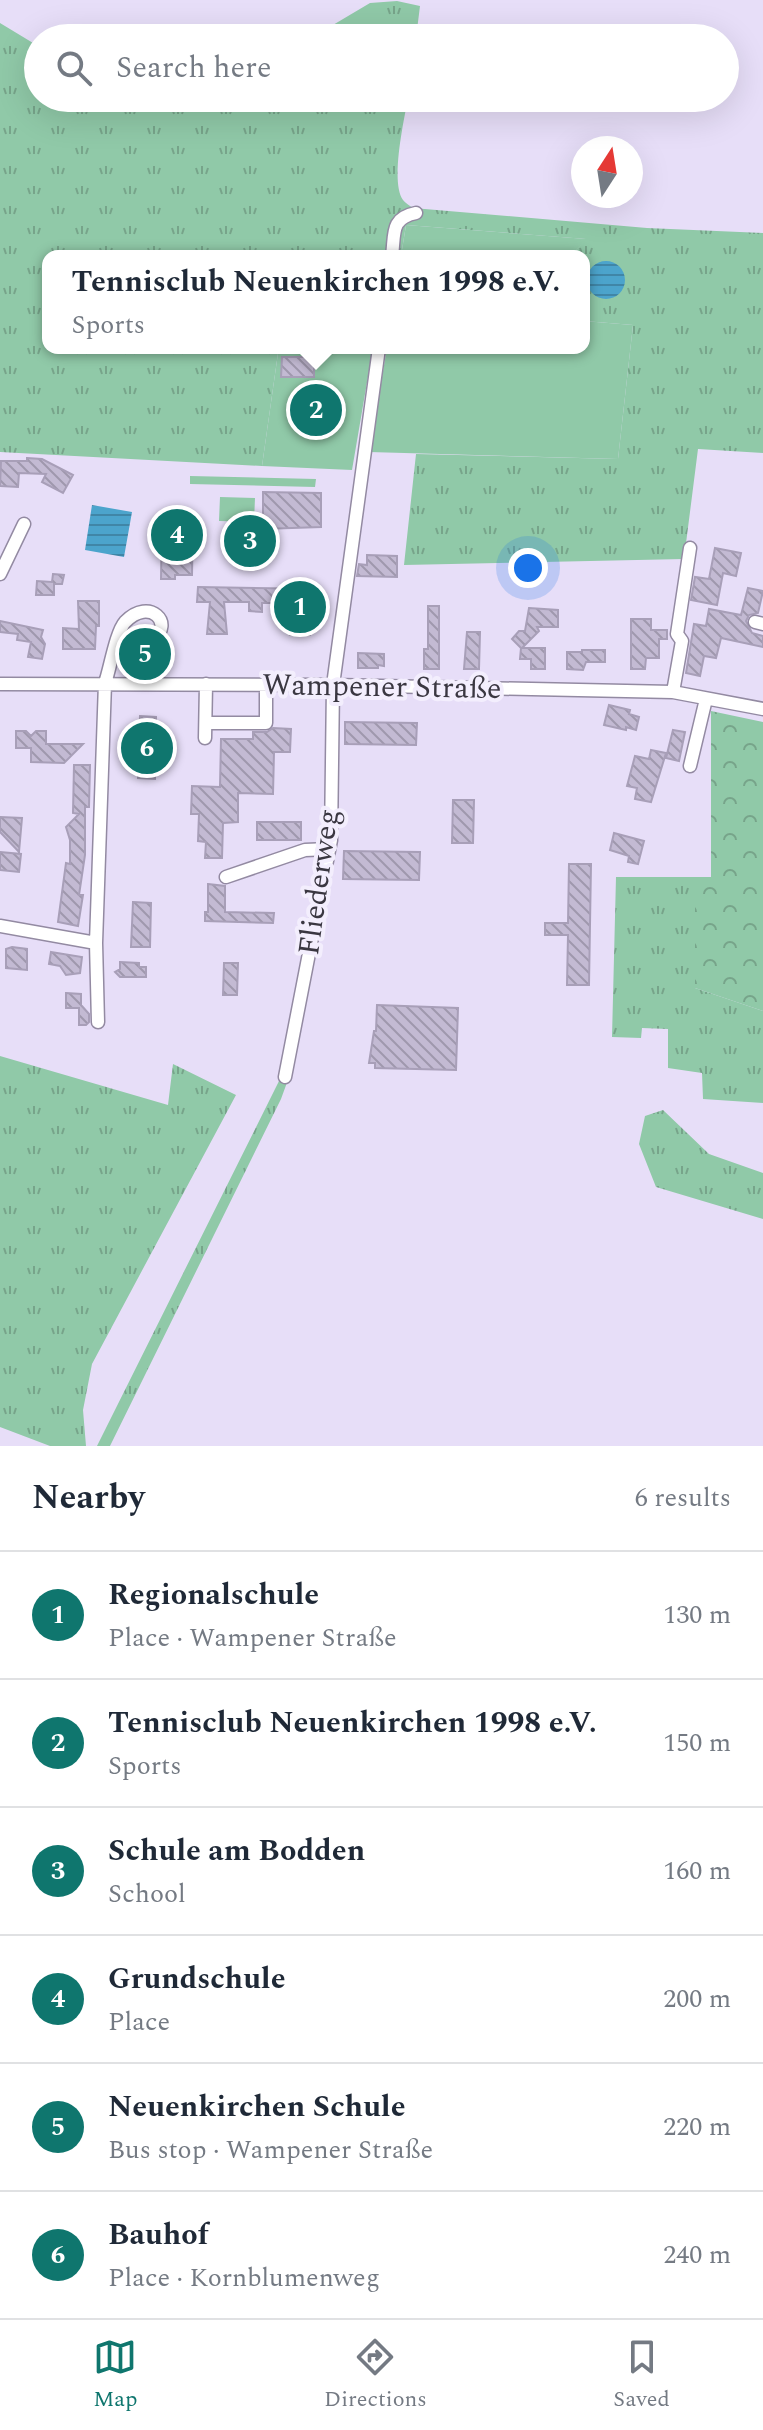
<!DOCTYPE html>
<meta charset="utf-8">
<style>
body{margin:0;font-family:Spectral,serif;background:#f6f6f7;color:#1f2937}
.compass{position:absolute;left:571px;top:136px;width:72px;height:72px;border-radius:50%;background:#fff;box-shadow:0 8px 32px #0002;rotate:12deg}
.you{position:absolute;left:528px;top:568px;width:28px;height:28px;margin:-20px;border:6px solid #fff;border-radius:50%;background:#1a73e8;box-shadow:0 0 0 12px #1a73e833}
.badge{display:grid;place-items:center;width:52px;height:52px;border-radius:50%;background:#0f766e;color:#fff;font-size:26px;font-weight:700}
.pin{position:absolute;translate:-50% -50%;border:4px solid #fff;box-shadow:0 2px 8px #0006}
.popup{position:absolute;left:42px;top:250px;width:548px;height:104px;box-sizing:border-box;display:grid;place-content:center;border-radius:16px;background:#fff;filter:drop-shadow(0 2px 6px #0005);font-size:26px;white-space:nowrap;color:#747a83}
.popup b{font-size:30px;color:#1f2937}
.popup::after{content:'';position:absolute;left:50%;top:100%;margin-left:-16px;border:16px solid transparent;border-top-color:#fff}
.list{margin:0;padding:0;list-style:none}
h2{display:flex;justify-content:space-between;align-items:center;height:104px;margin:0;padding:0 32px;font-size:34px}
h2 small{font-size:26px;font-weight:400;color:#747a83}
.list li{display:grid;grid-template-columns:52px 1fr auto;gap:24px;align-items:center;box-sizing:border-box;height:128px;padding:0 32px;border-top:2px solid #e0e1e3}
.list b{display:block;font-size:30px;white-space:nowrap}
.list p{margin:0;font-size:26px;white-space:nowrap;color:#747a83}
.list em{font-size:26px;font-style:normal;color:#747a83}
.icon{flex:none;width:44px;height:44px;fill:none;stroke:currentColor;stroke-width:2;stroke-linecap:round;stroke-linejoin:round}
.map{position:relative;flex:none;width:763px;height:1446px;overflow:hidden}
.search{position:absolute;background:#fff;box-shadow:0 8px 32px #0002;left:24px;right:24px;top:24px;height:88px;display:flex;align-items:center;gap:20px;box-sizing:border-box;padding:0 28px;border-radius:44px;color:#747a83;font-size:30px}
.sheet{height:872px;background:#fff}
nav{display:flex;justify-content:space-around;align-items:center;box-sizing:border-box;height:112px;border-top:2px solid #e0e1e3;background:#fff;font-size:22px;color:#747a83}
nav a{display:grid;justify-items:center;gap:4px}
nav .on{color:#0f766e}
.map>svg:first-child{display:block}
</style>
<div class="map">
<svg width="763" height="1446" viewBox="0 0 763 1446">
<defs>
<pattern id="grass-tufts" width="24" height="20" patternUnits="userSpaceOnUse" patternTransform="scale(2)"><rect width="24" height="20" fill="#90c9a8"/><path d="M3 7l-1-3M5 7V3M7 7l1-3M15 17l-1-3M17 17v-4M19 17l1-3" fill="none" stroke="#77a48a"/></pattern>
<pattern id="forest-crowns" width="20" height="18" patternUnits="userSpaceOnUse" patternTransform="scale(2)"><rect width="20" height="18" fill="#90c9a8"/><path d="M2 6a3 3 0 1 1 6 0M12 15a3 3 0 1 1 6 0" fill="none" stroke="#77a48a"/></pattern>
<pattern id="water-rules" width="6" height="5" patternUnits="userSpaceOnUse" patternTransform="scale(2)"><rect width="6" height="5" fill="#4ca4cc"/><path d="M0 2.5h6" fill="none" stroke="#4086a7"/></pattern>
<pattern id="building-back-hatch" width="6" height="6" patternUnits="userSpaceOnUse" patternTransform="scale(2)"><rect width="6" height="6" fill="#c3bad3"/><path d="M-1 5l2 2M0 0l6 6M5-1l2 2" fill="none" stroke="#9f98ad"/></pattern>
</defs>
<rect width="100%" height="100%" fill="#e7def8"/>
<path fill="url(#grass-tufts)" d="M397,1L420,6L416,38H311L370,3Z
M0,23L38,46V98H152C171,104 192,108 210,98H408C404,120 390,182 403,200C405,203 409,205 413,208L647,228L763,233V453L698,449L684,559L404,565L416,454L618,459L633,325L584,321V256H570L586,239L406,225L401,256H48V348H387L385,357L372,353H278L262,466L0,452Z
M616,877H695V988L763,1011V1103L703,1099L702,1073L668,1068V1029L642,1028L641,1038L612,1037Z
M0,1056L168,1105L173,1064L236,1095L92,1364L83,1410L86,1446H50L0,1427Z
M281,1077H289L281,1099L110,1446H97Z
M663,1110L709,1154L763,1173V1219L656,1187L639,1144L645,1116Z"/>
<path fill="url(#forest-crowns)" d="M711,711L763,722V1011L695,988V877H711Z"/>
<path fill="#90c9a8" d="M406,225L587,239L570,256H401Z
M584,321L633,325L618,459L369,452L387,348H584Z
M278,353H372L352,470L262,466Z
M190,476L316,479L315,487L190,484Z
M220,497L255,498L254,522L219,521Z"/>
<path fill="url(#water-rules)" d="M587 280a19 19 0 1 1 38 0a19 19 0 1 1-38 0Z
M92,505L132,512L124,557L85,550Z"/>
<path fill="url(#building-back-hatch)" stroke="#a89fb8" stroke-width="2" d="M282,357H314V377H281Z
M27,458L42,459L73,475L63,493L42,482L46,474L19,473L18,487L0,486L1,461H27Z
M263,492L321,493V527L263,529Z
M162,515H175V519H193L192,575H175V579H161Z
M715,548L741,553L736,576L723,573L717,605L691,600L695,577L709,579Z
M367,555L397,556V577L357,576L359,564L367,565Z
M53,574L64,575L62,584H54V595H36L37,581L52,582Z
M198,587L320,589V603H307L310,635H290L294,603H262V612L249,611V602H224L227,634H207L210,602H197Z
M748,588L763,591L758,613L749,615L746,621L752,633L763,636V647L721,638L716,658L704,656L700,676L686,673L694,624L706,626L709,609L741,615Z
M78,601H99V626H96L95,649H63V628L79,629Z
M428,606H439V669H424V649H428Z
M529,608L558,610V627H537L539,631L522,648H545V669H531V659H520L521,648L512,639L519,631H525Z
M631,619H651V630H667V639H659V658H646L645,669H631Z
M0,621L43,630L41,637L45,644L42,659L28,657L31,642L17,640L18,634L0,632Z
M467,632H480L479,669H464Z
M582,650H605V662H586L583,670L567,669V652H582Z
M358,653L384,654V666L378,665V668H358Z
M609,705L630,710L629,714L639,717L636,730L626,727V730L604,725Z
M140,716L156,717L155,779L138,778Z
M345,722L417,723L416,745L345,744Z
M273,728L291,729L290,752H274L273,794L238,793V822L223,823L222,858H205L206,842L198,841L199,814H191L192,786L220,787L221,739H253V732H267Z
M673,730L685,732L679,761L666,758Z
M16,731H26L31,736L36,731H46V744H83L64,763L31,762V748H16Z
M651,750L666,753L651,802L635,799L637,788L627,786L635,756L649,759Z
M74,765H90L89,807H85V855L79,895H83L78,926L58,922L66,863L70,864V840L66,827L79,814L73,813Z
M453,800H474L473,843H452Z
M0,817L22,818L19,852L0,832Z
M257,822H301V840H257Z
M614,833L644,841L638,864L628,862L629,856L610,850Z
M344,851L420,852L419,880L343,879Z
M0,852L21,854L19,872L0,870Z
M569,864H591L589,985H567L568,935H545V923H568Z
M208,884L225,886V912L274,913L273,923L205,921V912H208Z
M133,902L151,903L150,947H131Z
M12,947L27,949V970L6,968V949Z
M51,952L82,957L80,973L66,975L60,966L49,964Z
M120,962L139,963V967H146V977H120L115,972L120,969Z
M224,963H238L237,995H223Z
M66,993L81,994V1005L89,1014V1022L86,1025H79V1008H66Z
M377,1005L458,1008L456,1070L375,1068V1063H369L374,1031H376Z"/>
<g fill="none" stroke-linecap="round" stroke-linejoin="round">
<defs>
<path id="minor" d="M392,256C395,234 390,218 416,213
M0,574L24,524
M755,622L763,624
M0,684L333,685L673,692L763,709
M673,692L682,641L677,634L690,548
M206,723H266V685
M205,738L206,684
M690,766L706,699
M226,877L305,850L329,849
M0,926L96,943
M98,1022L96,943L105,683C110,669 116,632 125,622C150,596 175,625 153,638C143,644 127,646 115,649
M285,1077L331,840L333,685L379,348"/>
</defs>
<use href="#minor" stroke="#938aa2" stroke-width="15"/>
<use href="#minor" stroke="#fff" stroke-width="12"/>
</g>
<g text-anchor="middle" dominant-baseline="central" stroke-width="8" stroke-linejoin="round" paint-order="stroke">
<g font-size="30" fill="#3a3741" stroke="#f3eefd">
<text transform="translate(382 687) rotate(1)">Wampener Straße</text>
<text transform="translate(319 882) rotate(-82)">Fliederweg</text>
</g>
</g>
</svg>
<svg class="compass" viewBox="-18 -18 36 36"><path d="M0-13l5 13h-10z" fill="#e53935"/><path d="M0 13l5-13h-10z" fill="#747a83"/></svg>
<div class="you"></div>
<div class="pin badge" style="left:300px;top:607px">1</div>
<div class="pin badge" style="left:316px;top:410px">2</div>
<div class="popup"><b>Tennisclub Neuenkirchen 1998 e.V.</b>Sports</div>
<div class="pin badge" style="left:250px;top:541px">3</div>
<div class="pin badge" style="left:177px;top:535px">4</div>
<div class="pin badge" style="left:145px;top:654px">5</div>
<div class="pin badge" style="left:147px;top:748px">6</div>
<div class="search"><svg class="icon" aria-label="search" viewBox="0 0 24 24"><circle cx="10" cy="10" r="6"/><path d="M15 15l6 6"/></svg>Search here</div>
</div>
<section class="sheet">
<h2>Nearby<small>6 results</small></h2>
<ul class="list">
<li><span class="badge">1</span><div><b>Regionalschule</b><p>Place · Wampener Straße</p></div><em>130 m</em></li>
<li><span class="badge">2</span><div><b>Tennisclub Neuenkirchen 1998 e.V.</b><p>Sports</p></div><em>150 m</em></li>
<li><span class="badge">3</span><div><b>Schule am Bodden</b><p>School</p></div><em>160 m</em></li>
<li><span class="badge">4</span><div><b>Grundschule</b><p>Place</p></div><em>200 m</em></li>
<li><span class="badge">5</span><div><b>Neuenkirchen Schule</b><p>Bus stop · Wampener Straße</p></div><em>220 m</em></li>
<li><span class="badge">6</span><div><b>Bauhof</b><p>Place · Kornblumenweg</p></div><em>240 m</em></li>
</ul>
</section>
<nav>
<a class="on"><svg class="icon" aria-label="map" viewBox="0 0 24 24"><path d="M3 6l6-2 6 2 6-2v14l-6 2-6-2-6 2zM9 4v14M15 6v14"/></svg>Map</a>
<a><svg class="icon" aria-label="directions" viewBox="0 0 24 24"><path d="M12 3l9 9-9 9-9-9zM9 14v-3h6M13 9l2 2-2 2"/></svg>Directions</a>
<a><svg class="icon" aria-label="saved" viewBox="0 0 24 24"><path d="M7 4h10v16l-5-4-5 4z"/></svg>Saved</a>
</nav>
